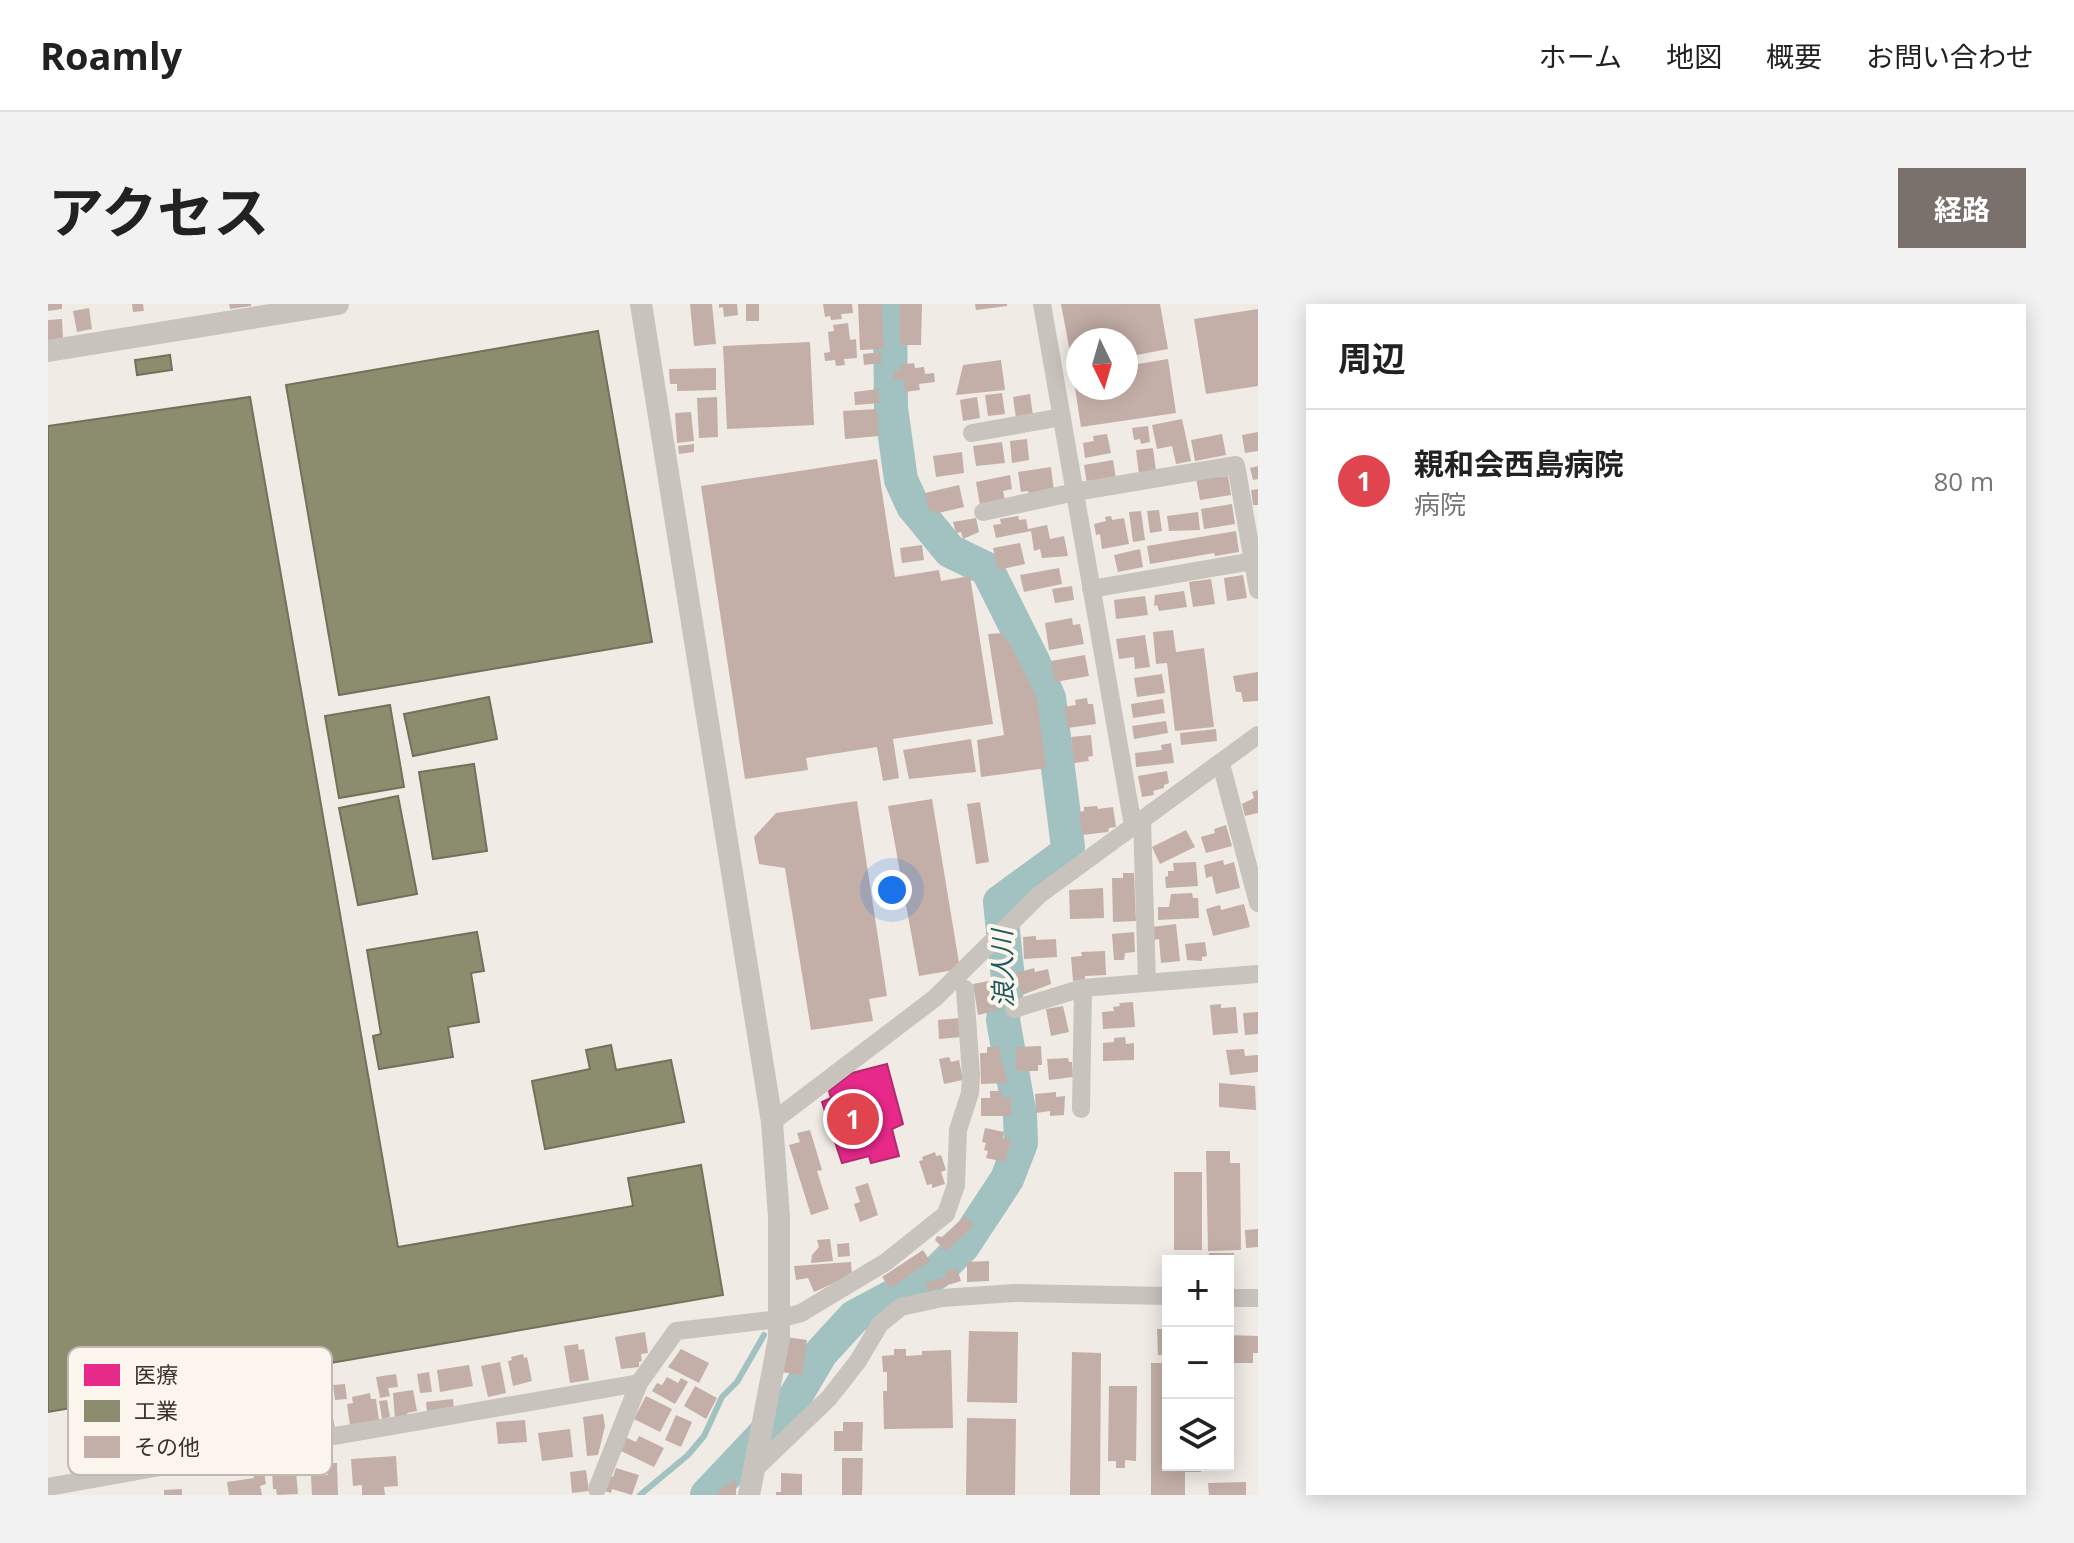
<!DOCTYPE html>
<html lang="ja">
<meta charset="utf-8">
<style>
body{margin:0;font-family:"Open Sans","Noto Sans JP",sans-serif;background:#f2f2f2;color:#222}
.controls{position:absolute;right:24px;bottom:24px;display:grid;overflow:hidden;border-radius:0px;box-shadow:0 4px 20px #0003}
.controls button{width:72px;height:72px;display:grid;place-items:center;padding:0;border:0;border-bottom:2px solid #e0e0e0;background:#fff;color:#222;font:40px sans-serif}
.compass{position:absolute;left:1018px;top:24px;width:72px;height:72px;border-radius:50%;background:#fff;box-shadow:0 4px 20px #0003;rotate:175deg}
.you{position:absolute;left:844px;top:586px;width:28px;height:28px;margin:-20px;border:6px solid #fff;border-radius:50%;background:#1a73e8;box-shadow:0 0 0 12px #1a73e833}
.badge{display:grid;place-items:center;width:52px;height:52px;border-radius:50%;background:#7a716c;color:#fff;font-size:26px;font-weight:700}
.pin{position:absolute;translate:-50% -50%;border:4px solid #fff;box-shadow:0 2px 8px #0006}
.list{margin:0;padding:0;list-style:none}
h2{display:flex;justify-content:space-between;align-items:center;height:104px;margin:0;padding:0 32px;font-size:34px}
h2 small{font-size:26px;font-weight:400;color:#767676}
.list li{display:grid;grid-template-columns:52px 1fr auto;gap:24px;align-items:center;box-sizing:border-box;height:144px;padding:0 32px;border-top:2px solid #e0e0e0}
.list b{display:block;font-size:30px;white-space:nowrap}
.list p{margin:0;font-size:26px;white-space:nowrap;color:#767676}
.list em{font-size:26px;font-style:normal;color:#767676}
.icon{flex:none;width:44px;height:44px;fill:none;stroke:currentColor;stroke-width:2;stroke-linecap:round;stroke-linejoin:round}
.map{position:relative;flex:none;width:1210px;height:1191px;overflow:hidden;border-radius:0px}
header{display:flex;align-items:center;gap:48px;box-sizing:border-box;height:112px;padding:0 40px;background:#fff;border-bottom:2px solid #e0e0e0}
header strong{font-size:38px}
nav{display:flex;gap:44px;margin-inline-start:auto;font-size:28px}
.intro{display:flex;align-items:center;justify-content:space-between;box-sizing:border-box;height:192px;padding:0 48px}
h1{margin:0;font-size:56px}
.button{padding:20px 36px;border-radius:0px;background:#7a716c;color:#fff;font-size:28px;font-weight:700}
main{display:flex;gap:48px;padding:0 48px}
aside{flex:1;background:#fff;border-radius:0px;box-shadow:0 4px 20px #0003}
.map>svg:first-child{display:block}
</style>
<header>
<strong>Roamly</strong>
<nav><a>ホーム</a><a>地図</a><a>概要</a><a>お問い合わせ</a></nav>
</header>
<div class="intro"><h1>アクセス</h1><a class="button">経路</a></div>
<main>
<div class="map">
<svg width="1210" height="1191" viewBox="0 0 1210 1191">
<rect width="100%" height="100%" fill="#f0ebe5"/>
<path fill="#e7298a" stroke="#b32b6e" stroke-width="2" d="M839,760L855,820L844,825L851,852L823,859L821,852L794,859L774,798L783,794L781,787L804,769Z"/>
<path fill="#8c8c6e" stroke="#74705a" stroke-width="2" d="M550,27L604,338L291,391L238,81Z
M122,51L124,66L89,71L87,56Z
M202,93L350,943L585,902L580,874L653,861L675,991L0,1108V122Z
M441,393L449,435L365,452L356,410Z
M342,401L356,483L291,494L277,412Z
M426,460L439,547L385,555L371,468Z
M350,492L369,590L310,601L291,504Z
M429,628L436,667L423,669L431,718L400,723L405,753L331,765L325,732L333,730L319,646Z
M563,741L568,766L623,756L636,818L497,845L484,777L542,765L538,746Z"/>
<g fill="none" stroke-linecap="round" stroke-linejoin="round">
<path stroke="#a1c2c1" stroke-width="6" d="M592,1191L640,1151L656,1132L674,1093L689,1078L716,1031"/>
<path stroke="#a1c2c1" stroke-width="34" d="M659,1191L740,1105L773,1049L806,1013L888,969L915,942L959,875L973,839L972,812L955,716L960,675L952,598L1015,552L1020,543L1001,394L984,355L939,265L902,247L865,202L853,176L843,104L842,0"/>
</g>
<path fill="#c3afa7" d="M0,0H14V5L0,7Z
M84,0H95L96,7L85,8Z
M181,0H203V2L182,5Z
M642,0H664L668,40L646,42Z
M671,0H689L690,11L676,13L675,3L671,4Z
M698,0H711V17H698Z
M775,0H804L805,9L793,10L794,15L783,16L782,12L777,13Z
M810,0H834L836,45L812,46Z
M852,0H874L873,41H852Z
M927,0H959V2L928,6Z
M1013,0H1112L1120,45L1078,53V36H1030V47L1022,48Z
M41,4L44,25L29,28L25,7Z
M1210,5V82L1158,90L1146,15Z
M14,15L15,35L0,37V16Z
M800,19L802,36L808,35L809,54L796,55L797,61L788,62L787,56L777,57L776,49L782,48L780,28L786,27L785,21Z
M762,38L766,121L679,125L675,42Z
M833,48L834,59L816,61L815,50Z
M1120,55L1128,109L1033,123L1024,65L1030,64V84H1078V62Z
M953,56L957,86L908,91L915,61Z
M866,59L867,64L876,63L877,70L886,69L887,78L871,80L872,86L857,88L855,74L846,76L845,67L853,66L852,61Z
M668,64V86L629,87V80H622L621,65Z
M830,85L832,99L807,101L806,88Z
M954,89L957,110L940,112L937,91Z
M982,90L985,112L968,114L965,93Z
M669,93L670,133L651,134L649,94Z
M929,93L932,114L915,117L912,96Z
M829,105L831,132L797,135L795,107Z
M643,108L646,137L629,139L627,109Z
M1134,115L1143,157L1128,160L1124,142L1109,145L1104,121Z
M1100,122L1102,138L1093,140L1092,135L1086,136L1084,124Z
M1210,128V147L1197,149L1194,131Z
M1059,130L1063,149L1037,154L1035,139L1046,137L1045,132Z
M1174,130L1178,151L1147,157L1143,136Z
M979,135L981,156L964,159L962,137Z
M954,138L957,159L928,162L925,142Z
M646,140V148L631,150L630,142Z
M1105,144L1108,167L1091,170L1088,146Z
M914,148L916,169L888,173L885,152Z
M829,155L847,273L891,266L893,277L922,272L945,420L845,435L851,474L835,477L829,443L758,454L760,466L697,475L653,182Z
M1065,156L1068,175L1039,180L1036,161Z
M1210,162V175L1205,176L1202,164Z
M1003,163L1006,187L981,190L980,187L973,188L970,168Z
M1170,170V173L1180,172L1183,191L1152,196L1148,174Z
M962,171L964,185L955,187L957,196L932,201L928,178Z
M911,181L916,203L886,210L885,206L881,207L877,189Z
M1210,185V201H1205L1203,186Z
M1184,200L1187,220L1156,225L1153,205Z
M1111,206L1114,227L1102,229L1099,207Z
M1093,207L1097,236L1085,238L1081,208Z
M1150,208L1152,226L1121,227L1119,212Z
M970,212L971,216L978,215L980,225L999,221L1002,235L1016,232L1020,252L994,254L992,245L986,247L983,227L948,234L945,221L953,220L952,215Z
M1063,212L1064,216L1076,214L1081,240L1054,245L1052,230L1048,231L1046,220L1058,217L1057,213Z
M928,214L931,228L915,235L913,228L908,229L905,218Z
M1188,227L1191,248L1167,252L1166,249L1102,260L1099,242Z
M972,239L977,260L950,266L945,244Z
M874,241L876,256L854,259L852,244Z
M1092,245L1095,263L1070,268L1066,251Z
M1011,264L1014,280L976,288L972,271Z
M1195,271L1199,294L1179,297L1176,274Z
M1163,275L1167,300L1145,303L1141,278Z
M1024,282L1026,296L1007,299L1004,285Z
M1136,287L1139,303L1111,307L1109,301L1106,302L1107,291Z
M1097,292L1100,311L1068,315L1066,296Z
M1024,314L1025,321L1032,320L1036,340L1001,346L997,319Z
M1125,326L1128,348L1156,344L1166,423L1127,427L1119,359L1108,360L1105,328Z
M955,329L957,337L961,338L989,394L998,464L933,473L929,436L956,431L940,330Z
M1097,331L1102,363L1087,365L1086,353L1071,355L1068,335Z
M1037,351L1041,372L1007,378L1003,357Z
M1210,368V397L1195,398L1193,388H1188L1185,372Z
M1114,370L1117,389L1089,393L1086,374Z
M1039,394L1040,400H1045L1048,420L1020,424L1016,403L1028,401L1027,396Z
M1115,395L1117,409L1085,414L1083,400Z
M1118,417L1120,429L1086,435L1084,422Z
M1168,425L1169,437L1133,441L1132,429Z
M1043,431L1045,452L1040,453L1041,457L1026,459L1023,433Z
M923,435L928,468L861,475L855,446Z
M1123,439L1126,459L1088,463L1087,449L1114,446L1113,441Z
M1119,467L1121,479L1116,481V484L1105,487L1106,491L1094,493L1090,472Z
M1210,486V509L1197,512L1194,500L1206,494L1204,488Z
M884,495L912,665L871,672L840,502Z
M809,497L839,692L821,695L825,717L763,726L737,564L711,560L706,533L728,509Z
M932,498L941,558L928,560L919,500Z
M1049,502L1050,505L1065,503L1068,523L1061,524L1060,528L1034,531L1031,508L1036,507V503Z
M1178,521L1184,542L1158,549L1153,533L1167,529L1166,525Z
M1138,526L1147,543L1112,560L1104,543Z
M1175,556L1176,561L1186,558L1192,584L1168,590L1164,572L1158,574L1156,561Z
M1148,558L1150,582L1118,584L1117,573L1120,572V567H1126L1125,559Z
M1075,569H1086L1088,617L1065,618L1064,574H1075Z
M1055,584L1056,614L1022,615L1021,586Z
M1144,589L1145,594H1150L1151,614L1110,616V603H1121L1123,590Z
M1196,600L1202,623L1165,632L1158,605L1172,601L1173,606Z
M1128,620L1132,657L1113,659L1111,635L1105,636L1104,623Z
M1086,628L1087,648L1077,649L1076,656H1066L1064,630Z
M988,632V636L1008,635L1009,653L976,655L975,633Z
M1157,638L1159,652L1154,653V657L1139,656L1137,640Z
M1057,647L1058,671L1037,672V676L1025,677L1023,653L1034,652L1033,648Z
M986,664L987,668L1000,665L1003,680L974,691L968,669Z
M946,676L951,706L930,711L925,680Z
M1085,698L1087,723L1055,725L1054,708L1066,707L1065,703L1072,702L1071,699Z
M1173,700V704L1188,703L1190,729L1165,731L1162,701Z
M1015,702L1021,728L1003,732L998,705Z
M1210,708V730L1197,731L1195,709Z
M912,714L914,733L891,735L890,716Z
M1077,733L1078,740L1086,739V756L1055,757V739L1066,738V734Z
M993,742L994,761H990V767H968V743Z
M939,743H952L953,760L956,761L959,779L933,780L932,749H939Z
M1196,745L1197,752L1210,751V768L1182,771L1178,746Z
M901,753L903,758L911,756L915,776L896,780L891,755Z
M1020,754L1021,758H1024L1025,773L1001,776L999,755Z
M1171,779L1207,782L1208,806L1171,803Z
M942,787H954L955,794H963V812H933V794H942Z
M1008,788V793L1017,792L1016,811L1002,812V807L988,809L987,790Z
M937,824L956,828L955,834L963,835L957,858L938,854L940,847L936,846L938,839L934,838Z
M762,826L774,866L769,867L781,905L763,911L741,841L752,838L749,829Z
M1158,847H1182V859H1192L1193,946L1160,947Z
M887,848L888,852L893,851L898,866L893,868L897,880L884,884V880L879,881L871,857L875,856L874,853Z
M1126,868H1154V946H1126Z
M820,879L830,911L812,918L806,900L812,898L807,883Z
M917,912L926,921L898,947L887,936L889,932L894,933Z
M1210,925V943L1198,944L1197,926Z
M782,935L785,957L763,959L764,951L771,943L769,936Z
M801,939L802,952L790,953L789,940Z
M875,946L882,957L842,984L834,973Z
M1161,949H1186L1185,980H1180V957H1161Z
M941,957V977L919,978V958Z
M803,958L804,971L766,988L760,974L748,976L746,962Z
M909,964L913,977L880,987L878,979L898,973L897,968Z
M1109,1025H1120V1051H1110Z
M921,1027L970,1028L969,1099L919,1098Z
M597,1028L600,1049L593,1050L594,1057L591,1058V1063L573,1065L567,1033Z
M1180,1031L1210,1032V1049H1205V1059H1180Z
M738,1033L759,1036L754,1071L733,1068Z
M530,1040L531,1046L536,1045L541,1076L522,1079L516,1042Z
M633,1045L661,1059L651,1079L620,1063Z
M846,1045H858V1052L874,1051V1047L903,1046L905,1124L836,1125L835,1087H839V1068H835L834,1052L846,1051Z
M1024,1048L1053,1049L1052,1191H1022Z
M475,1050L476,1054L479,1053L484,1077L465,1082L460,1057L464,1056L463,1053Z
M452,1058L458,1089L440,1093L433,1062Z
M1103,1059H1117V1084H1120V1161H1153V1168H1137V1191H1103Z
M421,1061L425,1082L392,1088L389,1066Z
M381,1068L384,1088L372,1089L369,1070Z
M348,1070L350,1083L340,1084L342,1092L332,1094L328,1073Z
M619,1073L630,1079L633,1074L640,1078L627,1100L604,1087L609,1079L614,1081Z
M297,1080L299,1095L287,1096L285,1081Z
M647,1082L669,1094L658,1115L636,1102Z
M1061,1082H1089L1088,1157L1077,1156V1164H1068V1157H1060Z
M365,1086L369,1107L359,1109L360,1114L347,1116L345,1089Z
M322,1089L323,1095H328L331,1116L302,1121L299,1100L305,1099L304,1093Z
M598,1092L624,1105L612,1128L586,1115Z
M405,1095L406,1106L379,1109L378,1098Z
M339,1096L342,1113L334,1115L331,1097Z
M282,1099L287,1125L252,1131L247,1105Z
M555,1110L557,1122L550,1151L539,1152L535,1113Z
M628,1111L644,1118L633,1143L617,1136Z
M919,1114L968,1115L967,1191H918Z
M477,1116L479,1138L450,1140L448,1118Z
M795,1118H815L814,1147H786V1127H795Z
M522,1125L525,1153L494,1157L490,1129Z
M591,1132L616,1144L606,1163L571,1146L577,1133L588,1138Z
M45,1145L48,1171L29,1173L28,1168L22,1169L21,1160L26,1159L25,1148Z
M348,1152L350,1182L336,1183L337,1191H314V1181L305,1182L303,1155Z
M794,1154H815L814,1191H794Z
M247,1156L250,1190L229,1191L228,1185H225L224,1165L237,1161V1157Z
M279,1159H289L290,1191H264L263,1172L280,1171Z
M215,1163L218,1180L212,1182L214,1191H181L179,1178L206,1174L204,1165Z
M568,1164L591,1171L584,1191L564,1185L563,1189L557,1187L562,1172L565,1173Z
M538,1166L541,1187L524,1189L522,1168Z
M733,1169L754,1170V1191H728V1188H733Z
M688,1175V1191H668L673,1185Z
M1198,1178V1191H1161L1160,1179Z
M134,1185V1191H116V1186Z"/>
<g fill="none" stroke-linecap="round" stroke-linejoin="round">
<path stroke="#c9c3be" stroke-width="18" d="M994,0L1085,522
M924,129L1014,113
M935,208L1027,188L1188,161L1210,286
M1043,285L1205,257
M1173,460L1210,599
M1094,515L1099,678
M966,705L1035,684L1210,670
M1033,805L1035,684
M724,818L887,694L991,591L1210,431
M1180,994H1210
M241,1140L591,1079L628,1027L731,1015L753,1009L838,958L898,910L908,881L910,826L922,789L923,771L917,685
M706,1166L781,1094L810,1057L832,1020L853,1003L894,994L966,989L1120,992
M0,1183L241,1140L235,1097
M549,1185L591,1079"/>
<path stroke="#c9c3be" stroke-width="22" d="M593,0L724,818L731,913V1034L701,1191
M0,47L290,0"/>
</g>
<g text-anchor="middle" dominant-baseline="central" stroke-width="8" stroke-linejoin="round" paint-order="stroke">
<g font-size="26" font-style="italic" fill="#1f5a5e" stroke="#fbf5ee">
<text transform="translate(954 665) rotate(-91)">浪人川</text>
</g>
</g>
<rect x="20" y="1043" width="264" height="128" rx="12" fill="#fbf5ee" stroke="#c1bab4" stroke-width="2"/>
<rect x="36" y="1060" width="36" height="22" fill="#e7298a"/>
<rect x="36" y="1096" width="36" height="22" fill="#8c8c6e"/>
<rect x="36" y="1132" width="36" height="22" fill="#c3afa7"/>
<g font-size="22" fill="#3b302b">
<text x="86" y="1079">医療</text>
<text x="86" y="1115">工業</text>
<text x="86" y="1151">その他</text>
</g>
</svg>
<div class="controls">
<button>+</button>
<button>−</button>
<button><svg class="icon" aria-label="layers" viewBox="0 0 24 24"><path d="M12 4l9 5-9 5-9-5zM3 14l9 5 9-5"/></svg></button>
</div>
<svg class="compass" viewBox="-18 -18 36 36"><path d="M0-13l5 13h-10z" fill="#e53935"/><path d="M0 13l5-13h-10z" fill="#767676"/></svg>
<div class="you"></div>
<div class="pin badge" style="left:805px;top:815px;background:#e0444e">1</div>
</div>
<aside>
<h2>周辺<small></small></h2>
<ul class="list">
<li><span class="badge" style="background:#e0444e">1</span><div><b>親和会西島病院</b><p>病院</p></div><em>80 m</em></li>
</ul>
</aside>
</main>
